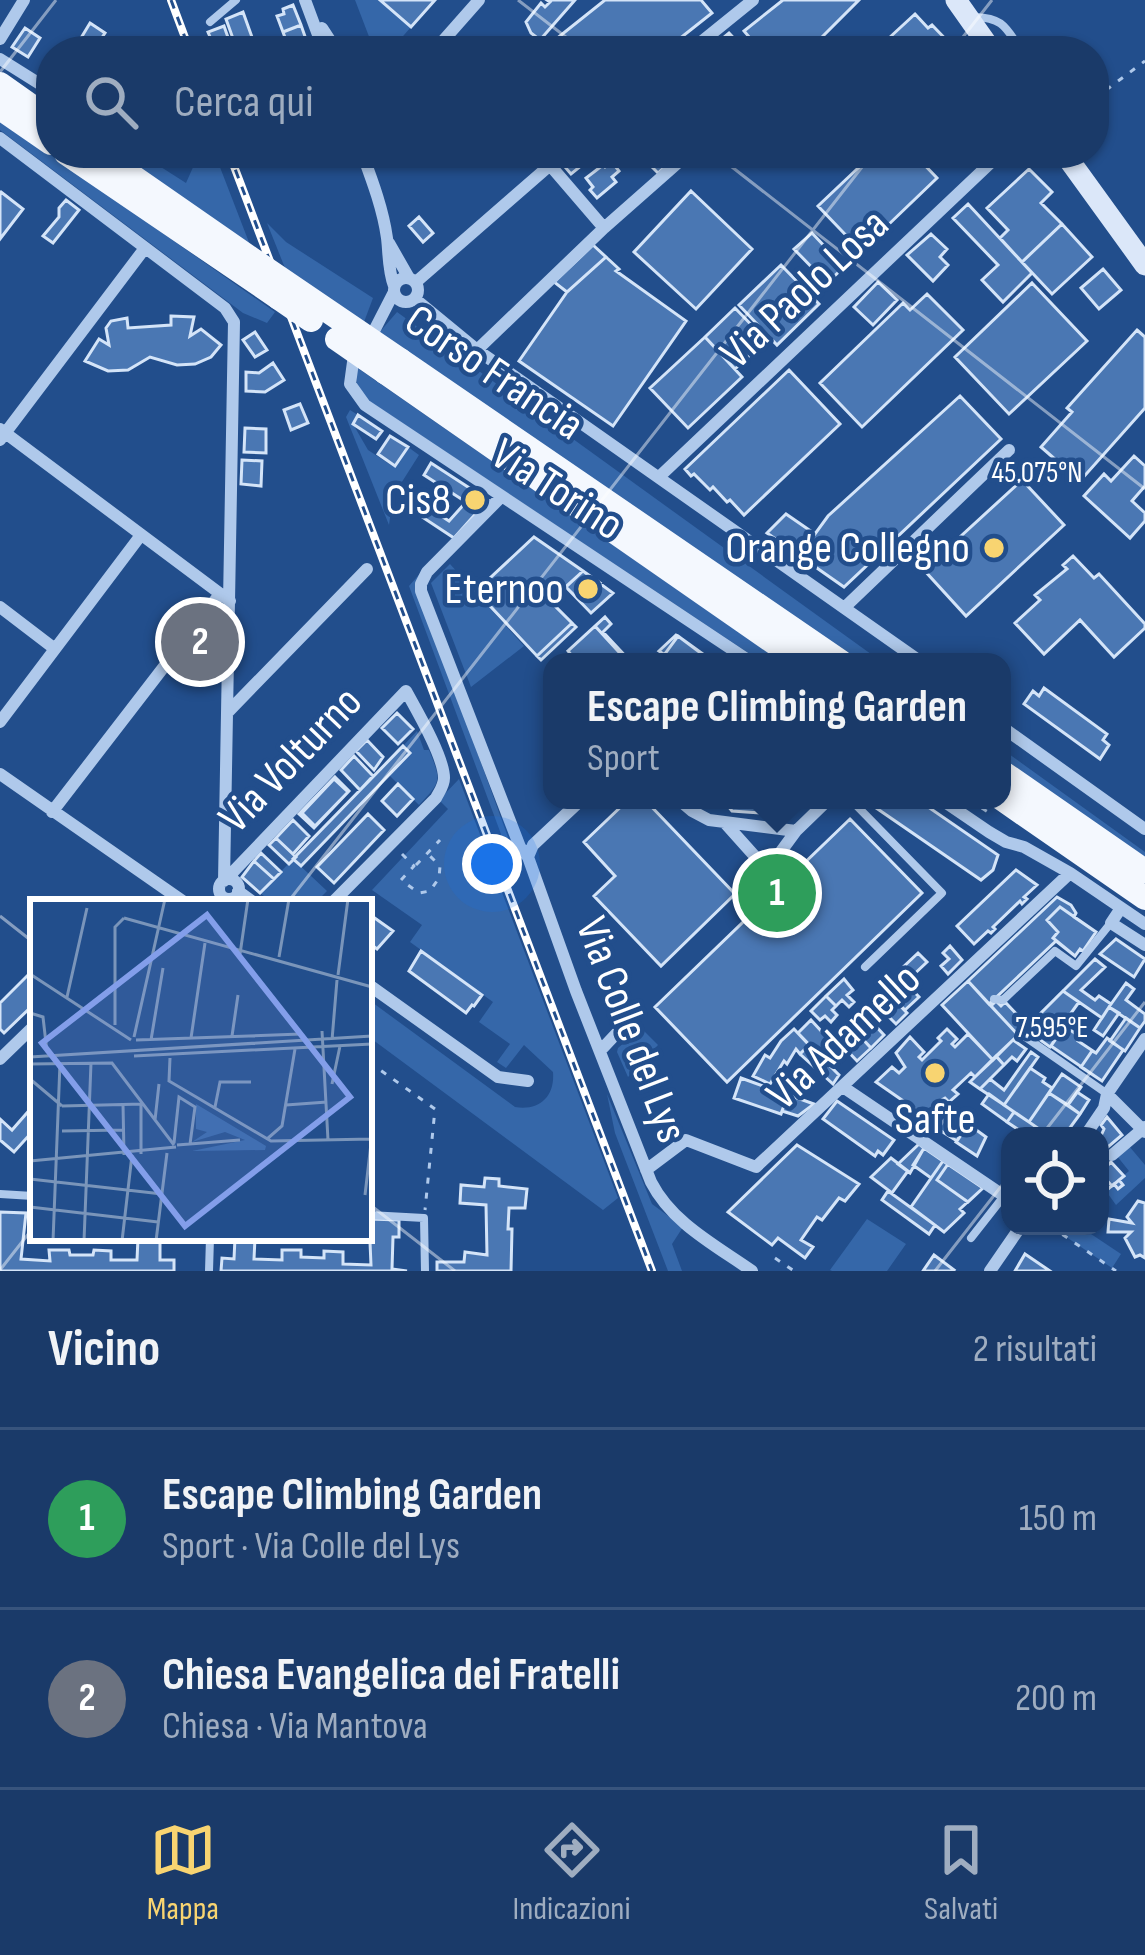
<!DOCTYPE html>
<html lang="it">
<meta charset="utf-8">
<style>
body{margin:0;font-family:"Sofia Sans Condensed",sans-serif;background:#274571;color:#f1f3f6}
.controls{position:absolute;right:36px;bottom:36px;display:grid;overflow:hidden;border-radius:24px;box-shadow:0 3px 9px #0004}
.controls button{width:108px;height:108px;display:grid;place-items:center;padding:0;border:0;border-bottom:3px solid #38547d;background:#1a3a69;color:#f1f3f6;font:60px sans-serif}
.you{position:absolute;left:492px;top:864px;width:42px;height:42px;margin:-30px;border:9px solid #fff;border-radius:50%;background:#1a73e8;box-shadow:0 0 0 18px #1a73e833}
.badge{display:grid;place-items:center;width:78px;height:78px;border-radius:50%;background:#f8d471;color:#fff;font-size:39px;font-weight:700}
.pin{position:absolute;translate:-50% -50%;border:6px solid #fff;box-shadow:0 3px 12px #0006}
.popup{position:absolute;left:543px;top:653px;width:468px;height:156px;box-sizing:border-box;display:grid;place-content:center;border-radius:24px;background:#1a3a69;filter:drop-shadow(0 3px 9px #0005);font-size:39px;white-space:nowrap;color:#9fadc0}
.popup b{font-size:45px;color:#f1f3f6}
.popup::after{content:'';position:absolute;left:50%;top:100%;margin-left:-24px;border:24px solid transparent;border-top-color:#1a3a69}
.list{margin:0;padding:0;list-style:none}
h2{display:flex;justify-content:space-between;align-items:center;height:156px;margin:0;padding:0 48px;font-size:51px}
h2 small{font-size:39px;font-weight:400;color:#9fadc0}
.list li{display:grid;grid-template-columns:78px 1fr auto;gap:36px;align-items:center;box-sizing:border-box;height:180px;padding:0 48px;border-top:3px solid #38547d}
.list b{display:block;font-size:45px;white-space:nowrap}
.list p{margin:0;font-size:39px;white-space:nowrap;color:#9fadc0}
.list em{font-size:39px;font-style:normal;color:#9fadc0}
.icon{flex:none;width:66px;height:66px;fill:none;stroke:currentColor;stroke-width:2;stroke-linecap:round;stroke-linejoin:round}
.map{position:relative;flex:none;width:1145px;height:1271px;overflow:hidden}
.search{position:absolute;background:#1a3a69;box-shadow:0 3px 9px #0004;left:36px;right:36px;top:36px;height:132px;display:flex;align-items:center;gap:30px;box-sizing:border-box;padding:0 42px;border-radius:48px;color:#9fadc0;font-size:45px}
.sheet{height:516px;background:#1a3a69}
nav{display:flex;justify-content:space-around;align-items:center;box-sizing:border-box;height:168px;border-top:3px solid #38547d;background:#1a3a69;font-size:33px;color:#9fadc0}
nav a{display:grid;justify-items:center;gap:6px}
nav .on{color:#f8d471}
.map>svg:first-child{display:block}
</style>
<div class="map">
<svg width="1145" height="1271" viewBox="0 0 1145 1271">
<rect width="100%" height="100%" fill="#224e8c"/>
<path fill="#3567a9" d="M355,0H380L411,27L390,51L373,47Z
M0,119L275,312L267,323L243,313L0,130Z
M117,153H139L186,183L198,156L218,162L250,245Z
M267,223L286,242L373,298L364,322L285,268Z
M397,312L882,662H856L378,334Z
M356,367L782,662H762L357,393Z
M350,410L358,415L353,424L368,450L394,467L408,447L419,455L393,496L389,525L346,417Z
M450,564L524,646L471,687L431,583Z
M424,569L417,586L513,851L508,853L409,586Z
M417,731L424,750H429C441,780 442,781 419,805L389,775L410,753L403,746Z
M1002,749L1145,852V857L1002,762Z
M459,779L618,1198L603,1210L369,1037V1000L515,1107C540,1111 555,1096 553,1072L524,1045L506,1068L497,1062L510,1044L479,1022L493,1002L410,942L422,925L372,890L448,809L439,800Z
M293,859L327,891L316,902H272L260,893Z
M641,1028L658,1045L628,1077L617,1052L618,1048Z
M607,1094L652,1204L683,1227L672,1244L682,1271H668L615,1133Z
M1129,1146L1145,1165V1178L1116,1205L1106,1191L1129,1171L1117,1156Z
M867,1219L906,1244L887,1271H832L830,1270Z
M1050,1226H1079L1121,1254L1112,1268Z"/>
<path fill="#4a77b3" stroke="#d4e4f8" stroke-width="3" d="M380,0H435L411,27Z
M547,0H575L540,40L531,33L526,22L541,3L545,7L550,2Z
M605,0H701L712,13L664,51H541Z
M783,0H859L808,51H761L744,31Z
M293,5L301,25L283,32L277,16L284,14L283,9Z
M243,12L253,40L243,47L242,44L236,47L226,19Z
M915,14L928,28L932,25L957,51H875Z
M90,23L105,33L93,51L78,43Z
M301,25L308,45L290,51L283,32Z
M224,26L231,46L216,51L208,32Z
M25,28L40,38L28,57L12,47Z
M729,33L746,51H707Z
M582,153H597L571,174L565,167Z
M638,153H661L670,162L658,173Z
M874,153H913L937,178L861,251L818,206Z
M612,162L619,171L612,177L616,182L597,198L590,190L593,187L586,178L603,165L605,167Z
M1029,169L1052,192L1041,203L1062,224L1022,262L1000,238L1008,230L987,208Z
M691,191L752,249L696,309L634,252Z
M1,192L23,209L0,239V193Z
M66,200L79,210L53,243L43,236L59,217V208Z
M968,204L1032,273L1003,302L982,280L998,265L953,218Z
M419,217L433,233L423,242L409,226Z
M1062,224L1092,257L1052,294L1022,262Z
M812,233L844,267L827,283L794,249Z
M931,234L947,249L940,257L948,265L933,281L907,255Z
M593,245L606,257L567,292L554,282Z
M606,257L619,269L616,271L686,321L613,426L519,361L567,292Z
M781,265L819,304L777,345L739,305Z
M1103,269L1121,290L1099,309L1081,288Z
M878,282L897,300L873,325L854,307Z
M1032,283L1087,341L1009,414L955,357Z
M927,294L963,330L862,427L820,383L903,303L910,310Z
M735,308L766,340L735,369L705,337Z
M171,316L194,317L190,336L201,329L221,345L211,357L195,364L177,365L150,357L128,370L108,371L85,361L99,339L109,345L106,328L111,321L127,318L128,328L171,325Z
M1137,330L1145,337V408L1080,481L1041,447L1072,412L1067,408Z
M255,332L267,350L255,357L243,340Z
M705,337L742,377L688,428L650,388Z
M273,363L284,380L265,392L246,391V372L259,373Z
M789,370L840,424L744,515L730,500L727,502L713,487L710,490L694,474L691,476L685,469Z
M960,396L1001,439L844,587L767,533L786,514L815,534L828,516Z
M300,404L308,423L291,430L284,410Z
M358,415L382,431L376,439L353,424Z
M245,428L266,429V453L244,452Z
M390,436L408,447L395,466L378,454Z
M1134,456L1145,466V486L1132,501L1145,513V521L1130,538L1084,496L1104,474L1111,481Z
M242,460L262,461L261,486L241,484Z
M431,463L488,500L454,538L410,509L417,500L449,521L466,502L424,475Z
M1022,480L1064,525L966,616L924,570Z
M534,537L583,571L550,601L572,623L537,656L476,591Z
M1073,556L1094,578L1099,574L1145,624V628L1114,657L1080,620L1044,654L1015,623L1040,600L1035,595L1067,569L1063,565Z
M583,571L613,593L591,613L566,587Z
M583,571L600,583L580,601L566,587Z
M605,617L611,624L603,632L631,662H577L568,651Z
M572,623L576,627L541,660L537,656Z
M204,625L215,633L195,659L184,650Z
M595,626L628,662H577L568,651Z
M676,635L678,636L714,662H675L659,651Z
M678,636L710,660L709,662H675L664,655Z
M1044,688L1107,734L1103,740L1109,745L1100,759L1024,704L1033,691L1039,696Z
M397,713L413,729L398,744L382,728Z
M367,740L383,757L374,770L356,751Z
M403,746L410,753L301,866L293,859Z
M354,756L373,776L360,790L341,770Z
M335,777L349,791L314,828L299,814Z
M334,779L348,792L315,826L302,813Z
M398,784L413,799L397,816L382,801Z
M628,800H645L735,894L661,966L594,896L615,876L584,842Z
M729,800H791L790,812L786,815L732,811L728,806Z
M871,800H918L998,855L993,870L981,880L869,803Z
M368,814L384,830L334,883L317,867Z
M850,819L922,893L727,1082L655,1007Z
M293,820L309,836L293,854L276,838Z
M276,838L296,857L289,864L269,845Z
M261,853L281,872L274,879L254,861Z
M254,861L274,879L260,893L242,877Z
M1016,870L1037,885L1024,897L1027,899L1022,904L1020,901L993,927L995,929L991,933L988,931L974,944L957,926Z
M1057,897L1071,905L1076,913L1074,917L1096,932L1083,951L1080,949L1075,956L1056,941L989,1004L968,981Z
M1060,907L1096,932L1083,951L1080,949L1075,956L1053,938L1058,932L1047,920Z
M369,914L393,931L377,949L369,943Z
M1116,939L1145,959L1134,977L1100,954Z
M950,946L962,960L948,974L941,966L949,959L943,953Z
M421,951L482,995L474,1006L472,1005L466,1013L409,971Z
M918,953L927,962L909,979L900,970Z
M1095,959L1105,967L1081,990L1095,1000L1099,996L1111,1004L1102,1018L1063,991Z
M33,970V1005L4,1033L0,1029V1003Z
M844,979L853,990L847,995L854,1002L849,1007L842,1000L836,1006L826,996Z
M903,980L919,997L905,1010L889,994Z
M968,981L1018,1035L993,1060L942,1005Z
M1126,983L1134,989L1126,1000L1145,1014V1021L1140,1028L1109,1007Z
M1063,991L1079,1002L1061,1027L1039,1015Z
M826,996L836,1006L832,1010L837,1015L831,1022L825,1016L820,1020L811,1011Z
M892,997L907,1013L896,1024L886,1014L891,1010L885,1004Z
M996,1001L1001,1006L1005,1002L1028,1026L1018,1035L991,1006Z
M1109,1007L1119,1013L1103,1036L1094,1030Z
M1039,1015L1047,1021L1036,1037L1024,1029Z
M1049,1018L1063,1028L1050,1047L1036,1037Z
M1126,1018L1140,1028L1125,1051L1110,1041Z
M811,1020L835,1046L822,1058L798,1033Z
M871,1021L884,1035L871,1048L858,1034Z
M1065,1026L1080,1037L1078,1041L1096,1053L1107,1038L1123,1050L1102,1081L1051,1046Z
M794,1029L809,1045L800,1054L796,1049L787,1064L784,1061L770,1084L753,1076L765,1055L770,1058L781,1041Z
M947,1029L957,1039L952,1044L955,1047L968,1034L993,1060L975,1077L971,1073L953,1090L958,1094L949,1102L945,1098L938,1102L925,1116L876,1082L892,1067L899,1073L905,1067L896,1053L910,1037L924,1052L919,1057L922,1060L941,1041L938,1038Z
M856,1032L871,1048L857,1061L842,1045Z
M1107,1038L1123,1050L1102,1081L1081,1067L1092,1051L1096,1053Z
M1013,1040L1026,1049L1017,1061L1012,1057L1004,1065L996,1056Z
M809,1045L839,1075L833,1084L800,1054Z
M1031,1052L1038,1057L1004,1105L980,1089L990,1079L1004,1090Z
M996,1056L1004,1065L980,1089L970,1082Z
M1030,1068L1045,1078L1043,1082L1052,1088L1029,1122L1004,1105Z
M1062,1074L1081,1087L1068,1105L1049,1093Z
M741,1078L788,1095L781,1114L734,1098Z
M1077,1092L1089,1100L1080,1114L1068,1105Z
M1049,1093L1080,1114L1064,1136H1049L1029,1122Z
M989,1094L1014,1112L1007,1122L982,1104Z
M788,1095L800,1099L814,1104L798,1116L782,1111Z
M837,1101L894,1140L883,1155L878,1151L875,1156L823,1119Z
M33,1106V1131L14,1152L0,1140V1119L12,1130Z
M951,1110L970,1122L957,1141L938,1129Z
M1014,1112L1029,1122L1049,1136H1028L1007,1122Z
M1107,1117L1122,1135L1108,1147L1100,1138L1104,1129L1101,1125Z
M968,1124L986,1137L977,1156L956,1142Z
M919,1144L924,1148L910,1173L898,1164Z
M797,1145L859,1184L845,1201L839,1198L822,1220L817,1217L801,1240L813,1247L805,1258L778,1238L772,1245L728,1212Z
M924,1148L943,1161L931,1178L913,1165Z
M891,1158L908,1171L892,1193L871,1177Z
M943,1161L983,1188L960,1209L964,1213L944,1232L911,1207Z
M1111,1162L1124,1176L1119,1180L1123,1185L1118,1189L1114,1184L1107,1190L1100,1182V1171Z
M1111,1162L1124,1176L1112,1186L1100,1173Z
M948,1164L983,1188L968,1202L937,1180Z
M485,1178L499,1179V1186L527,1189L525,1208H509L508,1229H512L511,1271H437V1262H464L465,1252L487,1255L486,1205L460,1203L461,1185L484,1187Z
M888,1191L935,1225L929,1234L882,1200Z
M1138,1201L1145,1203V1258L1140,1255L1135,1257L1125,1238L1131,1232H1108L1109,1219L1132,1223L1127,1217Z
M0,1212L26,1213L21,1259L50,1261L49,1250H69L70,1255H93L94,1250L111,1251V1260H137L138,1238H160V1260H174V1271H0Z
M369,1219L399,1220V1237H393L392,1269L407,1271H221L222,1258L234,1259L235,1238H255L254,1259L282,1260V1250H301V1257L324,1258V1251L343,1252V1264L371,1265Z
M1025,1254L1050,1271H1015Z
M934,1255L954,1270L953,1271H923Z"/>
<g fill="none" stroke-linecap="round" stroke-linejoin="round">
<path stroke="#afc9eb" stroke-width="3" stroke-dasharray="6 9" stroke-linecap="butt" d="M1094,99L1145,61
M1042,153L1048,160
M969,800L988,812
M402,854L414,866L401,880L419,893L430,891L439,878L440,866L427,853
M416,865L440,840
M369,1062L435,1109L425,1210
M1050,1226L1116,1271
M775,1258L794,1271"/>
<path stroke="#afc9eb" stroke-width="8" d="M975,17C1005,18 1006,29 1022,51
M210,22L236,0
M851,800L942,893L865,967
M994,999L1003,1000L1055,951L1076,966L1110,924
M1021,1034L1106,1093
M0,1194L33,1196
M369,1215L424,1218L425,1271
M971,1238L1004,1196
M209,1271L210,1238"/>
<path stroke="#afc9eb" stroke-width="12" d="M305,0L324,51
M322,28L337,51
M0,39L24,0
M434,51L479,0
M690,51L753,0
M0,59L51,91
M0,138L225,308L234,322L224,881
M362,153C372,180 383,209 387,238C389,255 388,270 394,286
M549,164L604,228
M389,243L409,278
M394 290a12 12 0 1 1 24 0a12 12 0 1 1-24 0Z
M416,282L564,153
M415,299L477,350L921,662
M375,329L394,292
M477,350L604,228L689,153
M353,362L350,384L365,405L751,662
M0,429L230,601
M0,440L145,248
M659,477L1001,153
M502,496L427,572L421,584V591L520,847L528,857L576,991L651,1182C672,1223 715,1245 752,1271
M0,607L55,649
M844,608L1009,450
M228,712L367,569
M0,722L141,535
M1002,727L1145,829
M0,774L184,902
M679,800L692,811L709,820L796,831
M942,800L989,832L1006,842L1024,847L1070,873L1145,924
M52,812L220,594
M725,823L768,871
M528,857L533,845L581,800
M229,879L232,873L406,691C417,711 444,757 444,778C444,786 439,792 436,798L333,902
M219 889a10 10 0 1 1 20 0a10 10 0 1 1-20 0Z
M238,891L253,902
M749,895L796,831L828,800
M1121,908L1111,923L1145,945
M369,985L498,1077L528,1081
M600,1051L632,1017
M0,1059L33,1027
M843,1087L1010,1200
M1107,1094L1145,1132
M1085,1136L1104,1108L1107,1094L1145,1039
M1112,1155L1145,1127
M646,1170L686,1140L756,1167L1070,873
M990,1271L1021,1226"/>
<path stroke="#dbe7f9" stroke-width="21" d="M956,0L992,51
M1064,153L1145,265"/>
<path stroke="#f4f8fe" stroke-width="24" d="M0,84L51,120
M0,108L51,143
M66,153L279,298
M99,153L256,262
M400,360L841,662
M386,373L802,662
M1002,772L1145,871
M1002,799L1145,898"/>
<defs>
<path id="rail" d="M171,0L190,51
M229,153L652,1271"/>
</defs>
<use href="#rail" stroke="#fff" stroke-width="8"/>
<use href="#rail" stroke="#224e8c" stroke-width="3" stroke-dasharray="9" stroke-linecap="butt"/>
<path stroke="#f4f8fe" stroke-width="24" d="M256,262L400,360
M279,298L311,320
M337,339L386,373"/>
</g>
<path fill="none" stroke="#fff" stroke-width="3" stroke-opacity="0.45" d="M518,0L584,51M952,51L992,0M0,72L56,0M714,153L1145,489M288,902L873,153M0,916L33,942M1041,1136L1145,1002M369,1204L455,1271M0,1270L33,1228M935,1271L1010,1175"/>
<g fill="#f8d471" stroke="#224e8c" stroke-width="4.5">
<circle cx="475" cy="500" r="12"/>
<circle cx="994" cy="548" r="12"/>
<circle cx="588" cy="589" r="12"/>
<circle cx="935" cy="1073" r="12"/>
</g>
<g text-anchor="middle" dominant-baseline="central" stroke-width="9" stroke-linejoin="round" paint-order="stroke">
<g font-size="45" fill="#fff" stroke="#224e8c">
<text transform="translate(805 289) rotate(-43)">Via Paolo Losa</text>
<text transform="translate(494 373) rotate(34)">Corso Francia</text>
<text transform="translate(557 490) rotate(33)">Via Torino</text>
<text transform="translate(291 760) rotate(-46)">Via Volturno</text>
<text transform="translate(631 1030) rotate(69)">Via Colle del Lys</text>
<text transform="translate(844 1037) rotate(-43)">Via Adamello</text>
</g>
<g font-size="45" fill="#fff" stroke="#224e8c" text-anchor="end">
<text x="451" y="500">Cis8</text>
<text x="970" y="548">Orange Collegno</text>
<text x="564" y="589">Eternoo</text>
<text x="935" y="1119" text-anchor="middle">Safte</text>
</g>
</g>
<g transform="translate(30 899)">
<rect width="342" height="342" fill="#224e8c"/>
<path d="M166,205L236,247L235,251L162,252L215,241L195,233L162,243L177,233L166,230Z" fill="#3567a9"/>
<path fill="none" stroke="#7a95ba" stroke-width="3" d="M94,19L342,88M210,55L218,0M249,58L259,0M0,75L101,141M308,76L318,0M37,98L57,9M0,114L13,118L17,153M85,126V28L94,19M292,132L298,241M202,137L208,96M104,138L135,0M161,139L175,44M106,141L271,135M121,141L133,69M302,141L307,81M104,157L342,145M0,158L342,137M140,159L139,182L241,242L342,240M0,165L82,164L144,246M0,180L32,207M302,185L310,147M93,205L94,256M111,205V255M256,206L297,203M32,207L113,205M185,208L190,183H221M125,221L129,185M32,232L93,231M237,240L252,227L265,150M144,244L149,198L165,208L160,245M147,246L210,241M0,262L146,248M0,280L132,295M335,296L342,236M0,308L128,323M23,342L30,164M54,342L61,164M92,342L102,256M126,342L137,254"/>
<path fill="#839eea" fill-opacity="0.15" stroke="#839eea" stroke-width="6" d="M177,16L320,198L155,327L12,144Z"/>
<rect width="342" height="342" fill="none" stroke="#fff" stroke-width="6"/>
</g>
<g font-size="30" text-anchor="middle" fill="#fff" stroke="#224e8c" stroke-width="9" stroke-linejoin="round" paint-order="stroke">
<text x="1037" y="482">45.075°N</text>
<text x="1052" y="1037">7.595°E</text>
</g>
</svg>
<div class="controls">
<button><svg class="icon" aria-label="locate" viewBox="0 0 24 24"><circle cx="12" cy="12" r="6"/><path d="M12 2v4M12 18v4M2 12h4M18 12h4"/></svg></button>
</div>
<div class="you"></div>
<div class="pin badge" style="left:777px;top:893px;background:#2e9e5b">1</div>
<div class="popup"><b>Escape Climbing Garden</b>Sport</div>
<div class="pin badge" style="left:200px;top:642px;background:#6b7280">2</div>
<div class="search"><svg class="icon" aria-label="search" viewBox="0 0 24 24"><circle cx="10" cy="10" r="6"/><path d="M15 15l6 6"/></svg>Cerca qui</div>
</div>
<section class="sheet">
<h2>Vicino<small>2 risultati</small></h2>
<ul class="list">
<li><span class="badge" style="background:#2e9e5b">1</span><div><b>Escape Climbing Garden</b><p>Sport · Via Colle del Lys</p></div><em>150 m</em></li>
<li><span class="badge" style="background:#6b7280">2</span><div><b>Chiesa Evangelica dei Fratelli</b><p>Chiesa · Via Mantova</p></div><em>200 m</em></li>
</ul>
</section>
<nav>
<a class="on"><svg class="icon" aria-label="map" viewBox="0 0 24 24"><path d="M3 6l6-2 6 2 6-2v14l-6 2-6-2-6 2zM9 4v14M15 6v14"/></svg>Mappa</a>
<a><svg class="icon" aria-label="directions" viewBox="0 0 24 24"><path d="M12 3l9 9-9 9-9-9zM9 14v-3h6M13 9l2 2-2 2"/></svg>Indicazioni</a>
<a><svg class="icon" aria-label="saved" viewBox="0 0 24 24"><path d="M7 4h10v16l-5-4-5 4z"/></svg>Salvati</a>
</nav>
